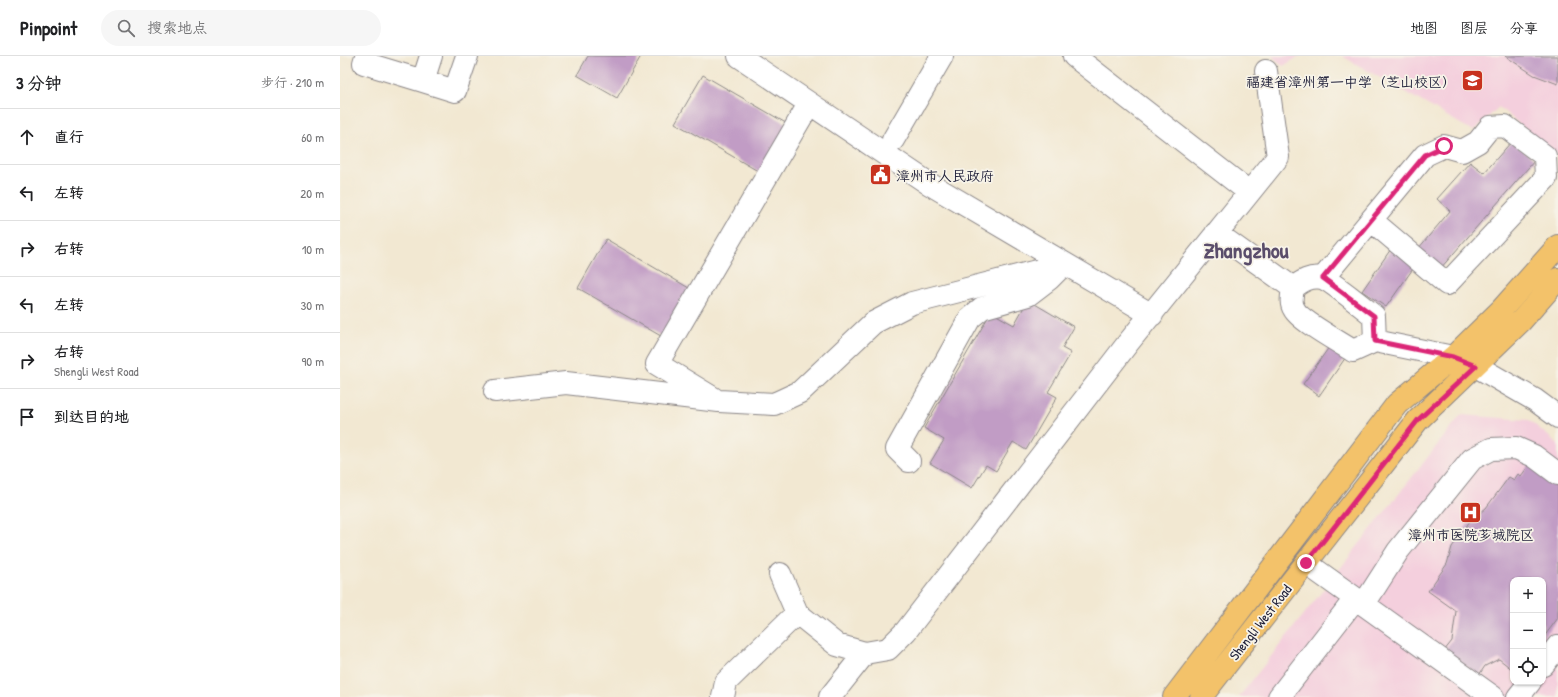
<!DOCTYPE html>
<html lang="zh">
<meta charset="utf-8">
<style>
body{margin:0;font-family:"Patrick Hand","LXGW WenKai TC",sans-serif;background:#f6f6f6;color:#202124}
.controls{position:absolute;right:12px;bottom:12px;display:grid;overflow:hidden;border-radius:8px;box-shadow:0 1px 3px #0004}
.controls button{width:36px;height:36px;display:grid;place-items:center;padding:0;border:0;border-bottom:1px solid #e0e0e0;background:#fff;color:#202124;font:20px sans-serif}
.stop{position:absolute;width:12px;height:12px;margin:-9px;border:3px solid #db2777;border-radius:50%;background:#fff}
.stop.end{background:#db2777;border-color:#fff;box-shadow:0 1px 4px #0008}
.list{margin:0;padding:0;list-style:none}
h2{display:flex;justify-content:space-between;align-items:center;height:52px;margin:0;padding:0 16px;font-size:17px}
h2 small{font-size:13px;font-weight:400;color:#757577}
.list li{display:grid;grid-template-columns:26px 1fr auto;gap:12px;align-items:center;box-sizing:border-box;height:56px;padding:0 16px;border-top:1px solid #e0e0e0}
.list b{display:block;font-size:15px;white-space:nowrap}
.list p{margin:0;font-size:13px;white-space:nowrap;color:#757577}
.list em{font-size:13px;font-style:normal;color:#757577}
.icon{flex:none;width:22px;height:22px;fill:none;stroke:currentColor;stroke-width:2;stroke-linecap:round;stroke-linejoin:round}
.map{position:relative;flex:none;width:1218px;height:641px;overflow:hidden}
header{display:flex;align-items:center;gap:24px;box-sizing:border-box;height:56px;padding:0 20px;background:#fff;border-bottom:1px solid #e0e0e0}
header strong{font-size:19px}
nav{display:flex;gap:22px;margin-inline-start:auto;font-size:14px}
.search{width:280px;height:36px;background:#f6f6f6;display:flex;align-items:center;gap:10px;box-sizing:border-box;padding:0 14px;border-radius:22px;color:#757577;font-size:15px}
main{display:flex}
aside{flex:1;background:#fff}
.map>svg:first-child{display:block}
</style>
<header>
<strong>Pinpoint</strong>
<div class="search"><svg class="icon" aria-label="search" viewBox="0 0 24 24"><circle cx="10" cy="10" r="6"/><path d="M15 15l6 6"/></svg>搜索地点</div>
<nav><a>地图</a><a>图层</a><a>分享</a></nav>
</header>
<main>
<aside>
<h2>3 分钟<small>步行 · 210 m</small></h2>
<ul class="list">
<li><svg class="icon" aria-label="ahead" viewBox="0 0 24 24"><path d="M12 20V5M6 11l6-6 6 6"/></svg><div><b>直行</b></div><em>60 m</em></li>
<li><svg class="icon" aria-label="left" viewBox="0 0 24 24"><path d="M17 20v-9H6M10 6l-5 5 5 5"/></svg><div><b>左转</b></div><em>20 m</em></li>
<li><svg class="icon" aria-label="right" viewBox="0 0 24 24"><path d="M7 20v-9h11M14 6l5 5-5 5"/></svg><div><b>右转</b></div><em>10 m</em></li>
<li><svg class="icon" aria-label="left" viewBox="0 0 24 24"><path d="M17 20v-9H6M10 6l-5 5 5 5"/></svg><div><b>左转</b></div><em>30 m</em></li>
<li><svg class="icon" aria-label="right" viewBox="0 0 24 24"><path d="M7 20v-9h11M14 6l5 5-5 5"/></svg><div><b>右转</b><p>Shengli West Road</p></div><em>90 m</em></li>
<li><svg class="icon" aria-label="arrive" viewBox="0 0 24 24"><path d="M6 21V4h12l-3 4 3 4H6"/></svg><div><b>到达目的地</b></div></li>
</ul>
</aside>
<div class="map">
<svg width="1218" height="641" viewBox="0 0 1218 641">
<rect width="100%" height="100%" fill="#f7f3e8"/>
<filter id="ink" filterUnits="userSpaceOnUse"><feTurbulence type="fractalNoise" baseFrequency=".025" numOctaves="2"/><feDisplacementMap in="SourceGraphic" scale="8" xChannelSelector="R" yChannelSelector="G"/><feConvolveMatrix kernelMatrix="1 2 1 2 8 2 1 2 1" color-interpolation-filters="sRGB"/></filter>
<filter id="wash" filterUnits="userSpaceOnUse"><feTurbulence type="fractalNoise" baseFrequency=".012" numOctaves="4" result="noise"/><feDisplacementMap in="SourceGraphic" scale="16" xChannelSelector="R" yChannelSelector="G"/><feGaussianBlur stdDeviation="0.9" result="paint"/><feColorMatrix in="noise" values="0 0 0 0 0 0 0 0 0 0 0 0 0 0 0 0 0 1.4 0 .05"/><feComposite in="paint" operator="in"/></filter>
<g filter="url(#wash)">
<rect width="100%" height="100%" fill="#f2e8d2"/>
<path fill="#f4cfdd" fill-rule="evenodd" d="M932,0H960L943,10Z
M1002,0H1218V100L1159,51L1133,75Z
M1121,359L1189,364L1218,388V641H899ZM1173,524H1203V626H1173Z"/>
<g id="blocks">
<path fill="#c19cc5" d="M248,0H301L277,42L237,19Z
M1165,0H1218V28L1194,19Z
M363,19L451,70L423,118L335,67Z
M1172,85L1195,104L1100,213L1078,193L1110,155L1097,143L1130,106L1144,117Z
M266,183L354,235L326,283L238,232Z
M1053,190L1077,207L1046,251L1022,235Z
M688,244L734,271L722,292L731,297L708,336L717,341L686,394L673,386L656,415L646,409L632,432L590,407L604,384L584,372L651,256L674,269Z
M992,287L1008,298L979,340L963,328Z
M1190,408L1218,430V562L1203,582V524H1173V614L1159,603L1145,610L1139,619L1104,595L1112,585L1116,555L1088,535L1107,508L1112,491L1130,465L1146,452L1169,421L1174,424L1178,418L1181,420Z"/>
</g>
</g>
<g filter="url(#ink)">
<use href="#blocks" fill-opacity="0" stroke="#8a8586" stroke-width="1"/>
<g fill="none" stroke-linecap="round" stroke-linejoin="round">
<defs>
<path id="minor" d="M26,0L24,7L83,25
M91,0L83,25L115,35L127,0
M399,0L588,127L812,259
M734,0L909,136
M553,84L602,0
M876,177L953,232
M983,222L1085,99L1104,90L1122,95L1138,86L1150,71L1165,70L1205,100L1206,122L1107,228L1031,164
M1035,285L1034,260C1025,253 990,224 982,222C970,220 962,225 953,232C952,239 950,247 954,253C959,264 1001,287 1013,295L1035,285L1113,301L1136,310L1195,344L1218,361
M155,335L226,327L379,345L434,348L460,336L533,267L572,247L724,208
M373,342L317,308L469,48
M569,405L557,393L630,262L642,252L688,239L709,223L722,210
M966,507L1153,641
M440,518L457,557
M1024,548L1058,495L1132,403L1151,393L1176,392L1194,400L1218,418
M1203,609L1218,590
M383,641L386,626L457,557L497,589L525,597L548,593L566,575L788,287L938,101L926,15
M490,641L525,597
M939,641L1015,543
M1178,641L1190,626"/>
<path id="major" d="M834,641L1057,348L1113,301L1162,253L1218,190
M861,641L1078,364L1181,265L1218,223"/>
</defs>
<use href="#minor" stroke="#8a8586" stroke-width="24"/>
<use href="#major" stroke="#8a8586" stroke-width="24"/>
<use href="#minor" stroke="#fff" stroke-width="22"/>
<use href="#major" stroke="#f3c26a" stroke-width="22"/>
</g>
</g>
<g fill="none" stroke-linecap="round" stroke-linejoin="round" filter="url(#ink)">
<path stroke="#db2777" stroke-width="5" d="M966,507L1078,364L1136,310L1113,301L1035,285L1034,260L983,222L1085,99L1104,90"/>
</g>
<defs>
<symbol id="school-square" viewBox="-11 -11 22 22"><rect x="-9" y="-9" width="18" height="18" rx="4" fill="#c8321e" stroke="#f7f3e8"/><path d="M0-5L7-2L0 1L-7-2ZM-4 1L0 2.5L4 1V4Q0 6-4 4Z" fill="#fff"/></symbol>
<symbol id="civic-square" viewBox="-11 -11 22 22"><rect x="-9" y="-9" width="18" height="18" rx="4" fill="#c8321e" stroke="#f7f3e8"/><path d="M-.6-6.5H3V-4.5H.6V-3L4-1V1h2V6H-6V1h2V-1L-.6-3ZM-1.2 2.5V6h2.4V2.5Z" fill="#fff"/></symbol>
<symbol id="hospital-square" viewBox="-11 -11 22 22"><rect x="-9" y="-9" width="18" height="18" rx="4" fill="#c8321e" stroke="#f7f3e8"/><path d="M-5-5h3v3.5h4V-5h3V5h-3V1.5h-4V5h-3Z" fill="#fff"/></symbol>
</defs>
<g fill-rule="evenodd">
<use href="#school-square" x="1120" y="12" width="25" height="25"/>
<use href="#civic-square" x="528" y="106" width="25" height="25"/>
<use href="#hospital-square" x="1118" y="444" width="25" height="25"/>
</g>
<g text-anchor="middle" dominant-baseline="central" stroke-width="3.5" stroke-linejoin="round" paint-order="stroke">
<g font-size="14" fill="#22223b" stroke="#f7f3e8" text-anchor="end">
<text x="1116" y="25">福建省漳州第一中学（芝山校区）</text>
<text x="556" y="119" text-anchor="start">漳州市人民政府</text>
<text x="1131" y="478" text-anchor="middle">漳州市医院芗城院区</text>
</g>
<g font-size="14" fill="#22223b" stroke="#f7f3e8">
<text transform="translate(920 566) rotate(-52)">Shengli West Road</text>
</g>
<g font-size="22" font-weight="bold" fill="#5a4d6b" stroke="#f7f3e8">
<text x="906" y="194">Zhangzhou</text>
</g>
</g>
</svg>
<div class="controls">
<button>+</button>
<button>−</button>
<button><svg class="icon" aria-label="locate" viewBox="0 0 24 24"><circle cx="12" cy="12" r="6"/><path d="M12 2v4M12 18v4M2 12h4M18 12h4"/></svg></button>
</div>
<div class="stop" style="left:1104px;top:90px"></div>
<div class="stop end" style="left:966px;top:507px"></div>
</div>
</main>
